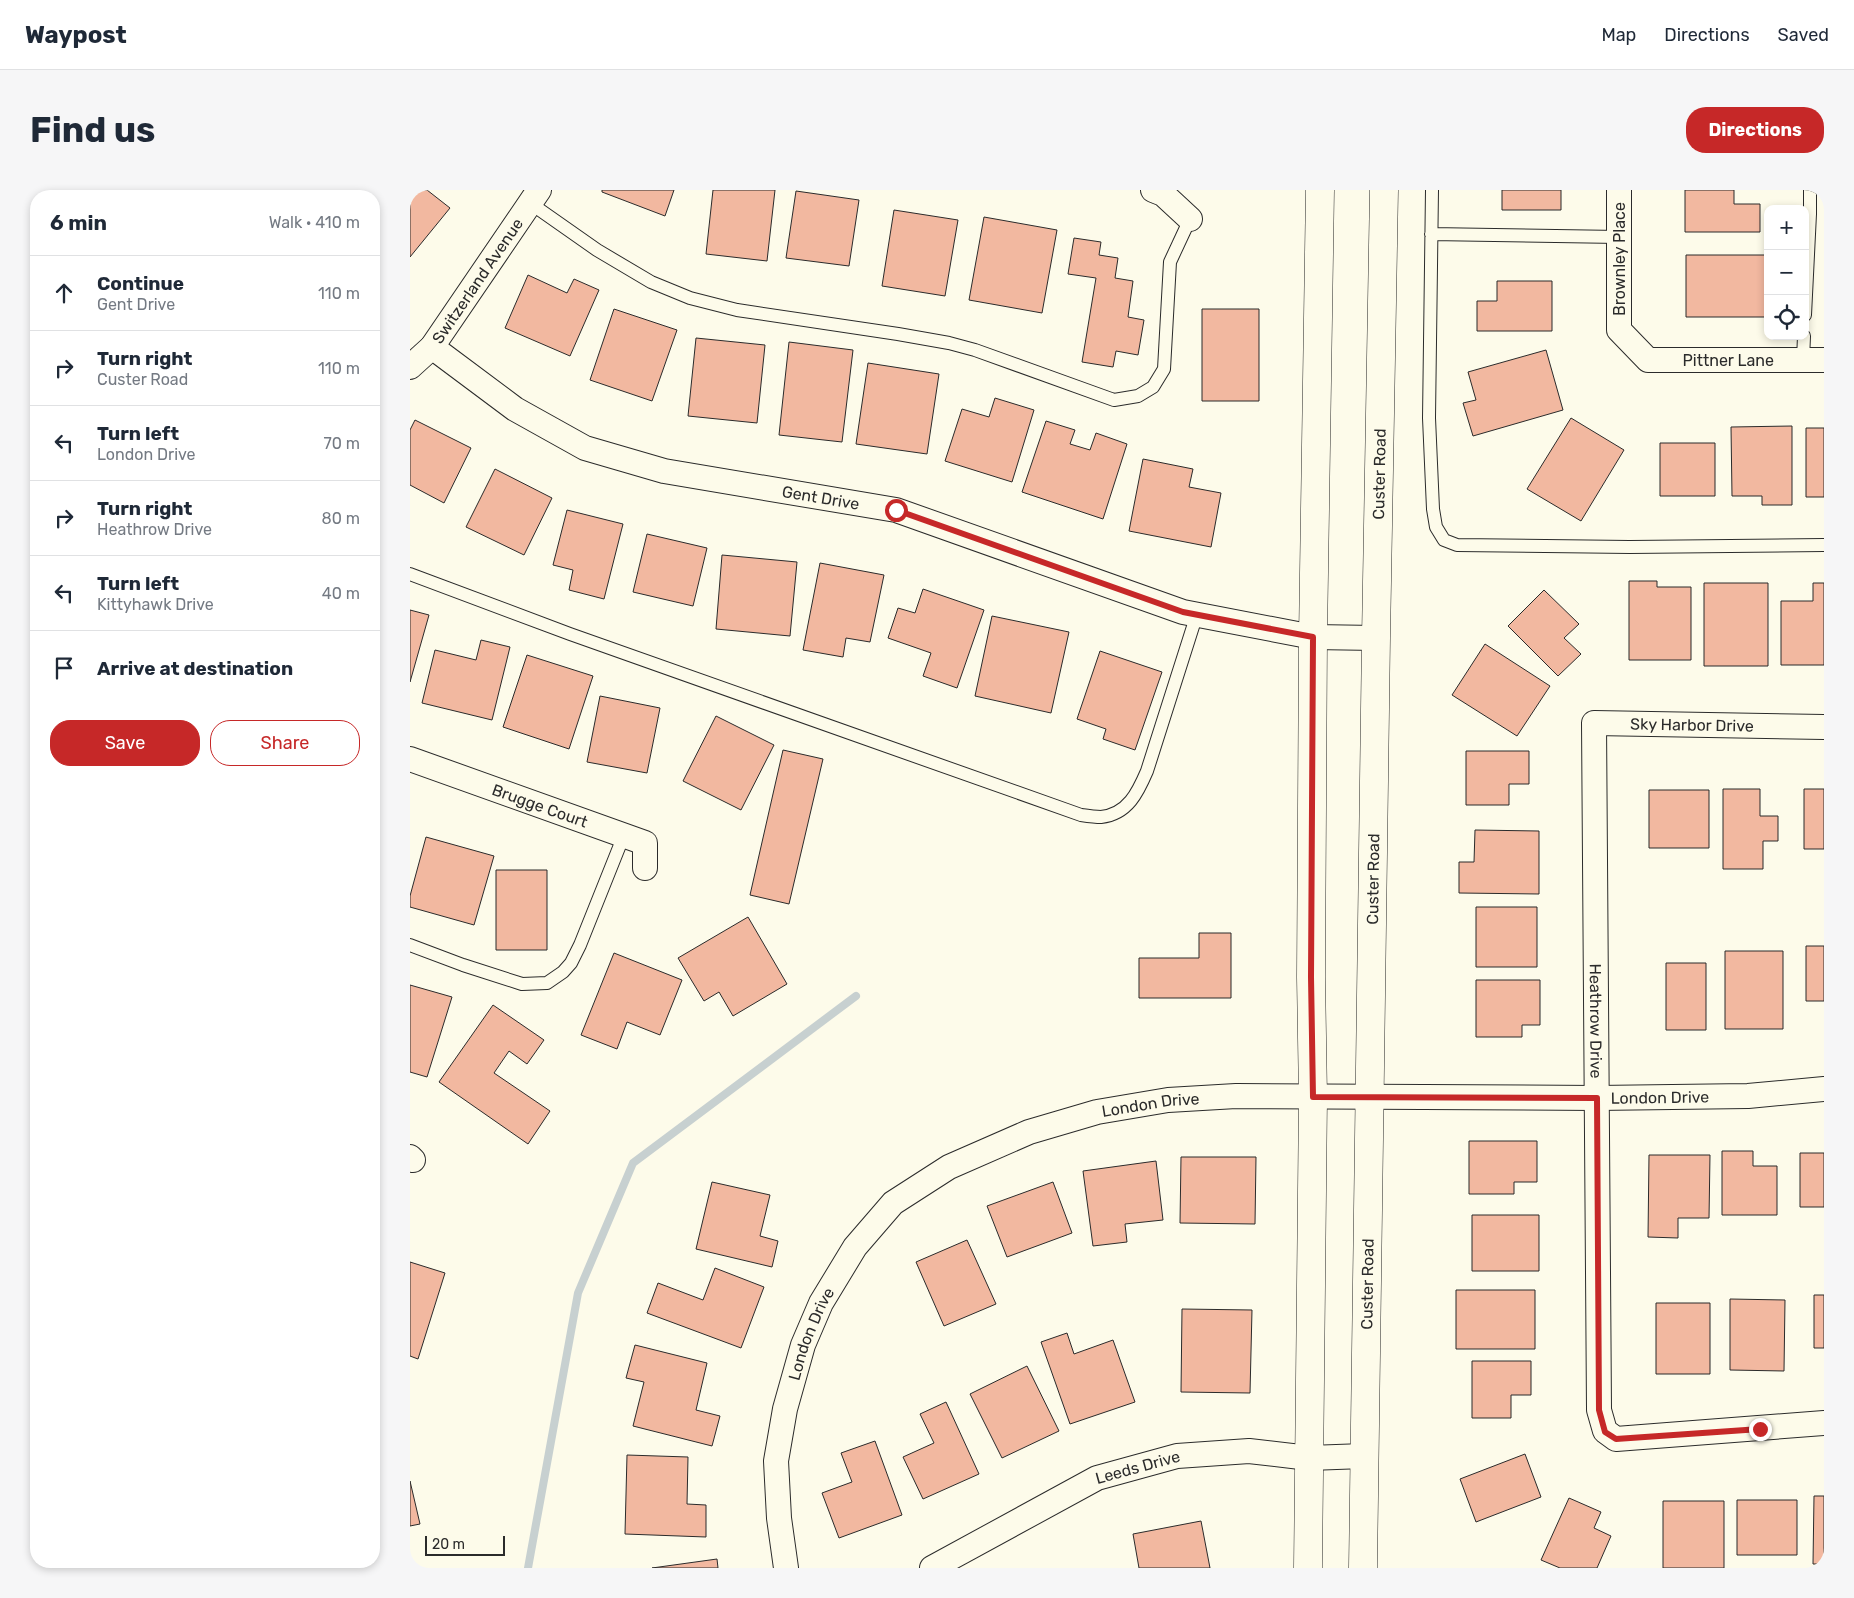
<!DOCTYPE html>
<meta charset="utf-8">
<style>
body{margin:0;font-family:Rubik,sans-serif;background:#f6f6f7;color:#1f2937}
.controls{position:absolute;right:15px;top:15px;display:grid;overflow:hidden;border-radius:10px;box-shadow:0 2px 8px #0003}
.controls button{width:45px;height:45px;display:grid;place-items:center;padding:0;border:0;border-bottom:1px solid #e0e1e3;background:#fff;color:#1f2937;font:25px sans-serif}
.scale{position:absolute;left:15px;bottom:12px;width:80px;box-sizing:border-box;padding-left:5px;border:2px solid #2b2b2b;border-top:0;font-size:14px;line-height:18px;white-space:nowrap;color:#2b2b2b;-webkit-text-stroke:4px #fdfbea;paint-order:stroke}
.stop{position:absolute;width:15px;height:15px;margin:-11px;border:4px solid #c62828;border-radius:50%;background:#fff}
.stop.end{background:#c62828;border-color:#fff;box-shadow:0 1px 5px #0008}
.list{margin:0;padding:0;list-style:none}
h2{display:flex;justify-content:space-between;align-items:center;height:65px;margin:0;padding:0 20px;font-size:21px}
h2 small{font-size:16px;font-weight:400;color:#747a83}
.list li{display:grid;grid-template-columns:32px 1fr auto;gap:15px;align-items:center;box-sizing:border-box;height:75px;padding:0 20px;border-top:1px solid #e0e1e3}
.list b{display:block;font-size:19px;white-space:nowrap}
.list p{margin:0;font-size:16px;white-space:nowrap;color:#747a83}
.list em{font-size:16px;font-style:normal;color:#747a83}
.actions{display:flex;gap:10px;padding:15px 20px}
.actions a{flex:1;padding:11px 0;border:1px solid #c62828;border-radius:20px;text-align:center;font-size:18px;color:#c62828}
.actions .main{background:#c62828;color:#fff}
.icon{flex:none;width:28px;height:28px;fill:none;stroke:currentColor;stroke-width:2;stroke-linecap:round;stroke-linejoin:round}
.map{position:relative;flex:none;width:1414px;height:1378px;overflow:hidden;border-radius:20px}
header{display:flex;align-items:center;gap:30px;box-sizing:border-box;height:70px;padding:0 25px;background:#fff;border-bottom:1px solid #e0e1e3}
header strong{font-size:24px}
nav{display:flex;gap:28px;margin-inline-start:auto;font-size:18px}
.intro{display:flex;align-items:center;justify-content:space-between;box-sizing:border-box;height:120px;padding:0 30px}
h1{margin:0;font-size:35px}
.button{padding:12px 22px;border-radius:20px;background:#c62828;color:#fff;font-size:18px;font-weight:700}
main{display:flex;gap:30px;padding:0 30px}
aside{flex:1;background:#fff;border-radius:20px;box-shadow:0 2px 8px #0003}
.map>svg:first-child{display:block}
</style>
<header>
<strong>Waypost</strong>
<nav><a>Map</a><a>Directions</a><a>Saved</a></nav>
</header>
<div class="intro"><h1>Find us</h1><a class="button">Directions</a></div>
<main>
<aside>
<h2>6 min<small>Walk · 410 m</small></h2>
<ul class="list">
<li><svg class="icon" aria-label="ahead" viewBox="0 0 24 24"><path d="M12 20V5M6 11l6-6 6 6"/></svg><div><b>Continue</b><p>Gent Drive</p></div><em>110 m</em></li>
<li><svg class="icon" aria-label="right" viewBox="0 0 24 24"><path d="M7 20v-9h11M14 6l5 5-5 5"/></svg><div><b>Turn right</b><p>Custer Road</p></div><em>110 m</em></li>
<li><svg class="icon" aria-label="left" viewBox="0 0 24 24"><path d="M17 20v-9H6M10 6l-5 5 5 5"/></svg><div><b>Turn left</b><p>London Drive</p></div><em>70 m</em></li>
<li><svg class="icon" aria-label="right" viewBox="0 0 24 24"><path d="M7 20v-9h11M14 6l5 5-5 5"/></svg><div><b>Turn right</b><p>Heathrow Drive</p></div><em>80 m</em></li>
<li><svg class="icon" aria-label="left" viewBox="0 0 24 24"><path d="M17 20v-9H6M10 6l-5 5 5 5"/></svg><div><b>Turn left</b><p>Kittyhawk Drive</p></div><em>40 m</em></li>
<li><svg class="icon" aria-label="arrive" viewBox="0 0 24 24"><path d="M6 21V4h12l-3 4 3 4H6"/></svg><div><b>Arrive at destination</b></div></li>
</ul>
<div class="actions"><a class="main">Save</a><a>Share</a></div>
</aside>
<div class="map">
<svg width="1414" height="1378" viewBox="0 0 1414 1378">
<rect width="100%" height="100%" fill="#fdfbea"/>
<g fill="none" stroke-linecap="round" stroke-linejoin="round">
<path stroke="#c7d0d0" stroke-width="8" d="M118,1378L168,1103L223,973L446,806"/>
</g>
<path fill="#f2b8a0" stroke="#2b2b2b" d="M0,0H17L40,18L0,67Z
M192,0H264L255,26L192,2Z
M303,0H365L357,71L296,64Z
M1092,0H1151V20H1092Z
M1275,0H1324V14H1350V42H1275Z
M386,1L449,10L439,76L376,68Z
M484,20L548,30L535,106L472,96Z
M574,27L647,40L632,123L559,110Z
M664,48L691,52L689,65L708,68L705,88L723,91L718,127L734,130L728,165L706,161L703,177L672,172L686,88L658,84Z
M1276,65H1356V127H1276Z
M118,85L157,103L164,89L189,100L160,166L95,138Z
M1087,91H1142V141H1067V111H1087Z
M204,119L267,140L242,211L180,190Z
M792,119H849V211H792Z
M286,148L355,155L347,233L278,226Z
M379,152L443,160L432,252L369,245Z
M1136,160L1153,220L1063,246L1053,213L1066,210L1058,182Z
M458,173L529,184L517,264L446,254Z
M585,208L624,220L602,292L535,271L552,219L579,227Z
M1161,228L1214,260L1171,331L1117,299Z
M5,230L61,258L34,313L0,295V240Z
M636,231L665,240L660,254L680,260L686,243L717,254L693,329L612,302Z
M1382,236V315H1352V306H1322L1321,237Z
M1396,238H1414V307H1396Z
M1250,253H1305V306H1250Z
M733,269L783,279L779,297L811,303L801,357L719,341Z
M85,279L142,308L114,365L56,337Z
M157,320L213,334L194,409L159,400L163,380L143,375Z
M237,344L297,358L283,416L223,402Z
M312,365L387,372L380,446L306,439Z
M410,373L474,385L460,452L436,448L433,467L393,460Z
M1219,391H1247V397H1281V470H1219Z
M1294,393H1358V476H1294Z
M1403,393H1414V475H1371V411H1403Z
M513,399L574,420L547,498L513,486L521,463L478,448L488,418L505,423Z
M1134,400L1169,434L1154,448L1171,464L1148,486L1098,436Z
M0,420L19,425L0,492Z
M582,426L659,442L641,523L565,506Z
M71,450L100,457L82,530L12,513L25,460L66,470Z
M1075,454L1140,496L1107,546L1042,505Z
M690,461L752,482L725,560L693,549L696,539L667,529Z
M117,465L183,486L159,559L93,537Z
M190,506L250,518L237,583L177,572Z
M306,526L364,555L331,620L273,591Z
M373,560L413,569L379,714L340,705Z
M1056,561H1119V594H1099V615H1056Z
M1313,599H1350V626H1368V651H1353V679H1313Z
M1394,599H1414V659H1394Z
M1239,600H1299V658H1239Z
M1065,640L1129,641V704L1049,703V672H1064Z
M16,647L84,666L64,735L0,717V706Z
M86,680H137V760H86Z
M1066,717H1127V777H1066Z
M338,727L377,794L323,826L309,802L294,811L268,768Z
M789,743H821V808H729V768H789Z
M1396,756H1414V811H1396Z
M1315,761H1373V839H1315Z
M204,763L272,790L250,845L217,832L207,859L171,845Z
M1256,773H1296V840H1256Z
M1066,790H1130V835H1112V847H1066Z
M0,795L42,807L17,887L0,882Z
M83,815L134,850L117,874L99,861L84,883L140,921L118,954L29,892Z
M1059,951H1127V992H1104V1004H1059Z
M1312,961H1343V976H1367V1025H1312Z
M1390,963H1414V1017H1390Z
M1239,965H1300L1299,1028H1268V1048L1238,1047Z
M771,967H846L845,1034L770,1033Z
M746,971L753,1030L715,1034L717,1052L683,1056L673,981Z
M302,992L360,1005L350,1046L368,1051L362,1077L286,1059Z
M643,992L662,1043L597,1067L577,1016Z
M1062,1025H1129V1081H1062Z
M557,1050L586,1114L534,1136L506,1072Z
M0,1072L35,1083L8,1169L0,1166Z
M305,1078L354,1097L331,1158L237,1123L248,1093L293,1110Z
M1046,1100H1125V1159H1046Z
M1404,1105H1414V1158H1404Z
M1320,1109L1375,1110L1374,1181L1320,1180Z
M1246,1113H1300V1184H1246Z
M772,1119L842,1120L840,1203L771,1202Z
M657,1143L664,1164L703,1150L725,1212L660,1234L631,1152Z
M225,1155L297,1173L286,1220L310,1226L302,1256L223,1236L234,1192L216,1188Z
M1062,1171H1121V1205H1101V1228H1062Z
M617,1176L649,1241L592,1268L560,1204Z
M536,1212L569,1284L513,1309L493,1267L524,1253L510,1224Z
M465,1251L492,1325L429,1348L412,1303L442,1292L431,1263Z
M1115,1264L1131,1307L1066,1332L1050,1289Z
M217,1265L278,1267L277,1314L296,1315V1347L215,1344Z
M0,1291L10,1334L0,1336Z
M1404,1306H1414V1374H1403Z
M1159,1308L1191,1322L1184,1338L1201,1346L1187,1378H1150L1131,1370Z
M1327,1310H1387V1365H1327Z
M1253,1311H1314V1378H1253Z
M791,1331L800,1378H729L723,1344Z
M307,1369L308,1378H242Z"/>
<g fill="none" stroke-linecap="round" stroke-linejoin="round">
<defs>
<path id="service" d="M1022,0L1019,228L1023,319L1026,337L1034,350L1047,355L1220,357L1414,355
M120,13L187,60L241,92L280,108L327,120L488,144L539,153L565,160L704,210L728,206L743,197L754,179L760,72L780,29
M1021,44L1209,47
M1395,125L1400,24V0
M1393,170L1394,146
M0,384L160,444L671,625C678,626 685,627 691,627C718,624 728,602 737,581L787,424
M0,755L53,775L112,794L137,793L153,782L161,773L170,755L214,645"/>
<g id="minor">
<path d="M743,0L753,4L780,29"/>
<path id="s1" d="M1209,0V140L1238,170H1414"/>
<path id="s2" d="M22,157L105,219L175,258L254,281L486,320L773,422L903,447L966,448"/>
<path id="s3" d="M0,177L22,157L129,0"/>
<path id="s4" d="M1414,537L1184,533L1189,1220L1195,1241L1206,1249L1414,1233"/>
<path id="s5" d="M0,569L235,653V678"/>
<path d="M0,967L3,970"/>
<path id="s6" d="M376,1378L369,1328L366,1271L375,1219L393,1155L411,1113L445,1057L483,1013L539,977L619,942L687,922L758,910L826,906L1187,908L1338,906L1414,899"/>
<path id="s7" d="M522,1378L687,1288L767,1266L839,1261L899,1268L954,1266"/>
</g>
<g id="primary">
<path d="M898,1378L903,907L901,787L903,447L910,0"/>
<path id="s8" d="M953,1378L966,448L974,0"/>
</g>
</defs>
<use href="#service" stroke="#2b2b2b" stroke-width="14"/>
<use href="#minor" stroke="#2b2b2b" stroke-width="26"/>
<use href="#primary" stroke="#2b2b2b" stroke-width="29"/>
<use href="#service" stroke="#fdfbea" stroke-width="12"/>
<use href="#minor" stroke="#fdfbea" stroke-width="24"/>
<use href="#primary" stroke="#fdfbea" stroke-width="28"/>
</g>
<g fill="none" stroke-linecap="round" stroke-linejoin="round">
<path stroke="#c62828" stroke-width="6" d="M486,320L773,422L903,447L901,787L903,907L1187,908L1189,1220L1195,1242L1206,1249L1350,1239"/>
</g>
<g text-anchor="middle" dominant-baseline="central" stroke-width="4" stroke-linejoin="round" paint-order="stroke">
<g font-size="16" fill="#2b2b2b" stroke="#fdfbea">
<text transform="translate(1209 69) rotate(-90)">Brownley Place</text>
<text stroke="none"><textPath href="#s3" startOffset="110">Switzerland Avenue</textPath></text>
<text stroke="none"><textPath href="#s1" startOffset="262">Pittner Lane</textPath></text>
<text stroke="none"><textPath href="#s8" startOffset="1094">Custer Road</textPath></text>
<text stroke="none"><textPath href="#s2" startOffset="425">Gent Drive</textPath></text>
<text transform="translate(1282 535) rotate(1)">Sky Harbor Drive</text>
<text stroke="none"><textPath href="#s5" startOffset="138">Brugge Court</textPath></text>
<text stroke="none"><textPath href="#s8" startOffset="689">Custer Road</textPath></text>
<text stroke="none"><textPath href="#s4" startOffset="528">Heathrow Drive</textPath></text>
<text stroke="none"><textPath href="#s6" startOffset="1185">London Drive</textPath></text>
<text stroke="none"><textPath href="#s6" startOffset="675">London Drive</textPath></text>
<text stroke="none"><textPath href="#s8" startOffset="284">Custer Road</textPath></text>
<text stroke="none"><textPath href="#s6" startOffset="240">London Drive</textPath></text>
<text stroke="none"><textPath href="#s7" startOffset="230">Leeds Drive</textPath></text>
</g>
</g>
</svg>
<div class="controls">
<button>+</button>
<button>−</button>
<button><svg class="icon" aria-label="locate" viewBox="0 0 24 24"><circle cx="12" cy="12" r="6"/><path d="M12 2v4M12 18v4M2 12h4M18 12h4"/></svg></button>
</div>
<div class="scale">20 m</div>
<div class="stop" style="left:486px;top:320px"></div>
<div class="stop end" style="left:1350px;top:1239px"></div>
</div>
</main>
